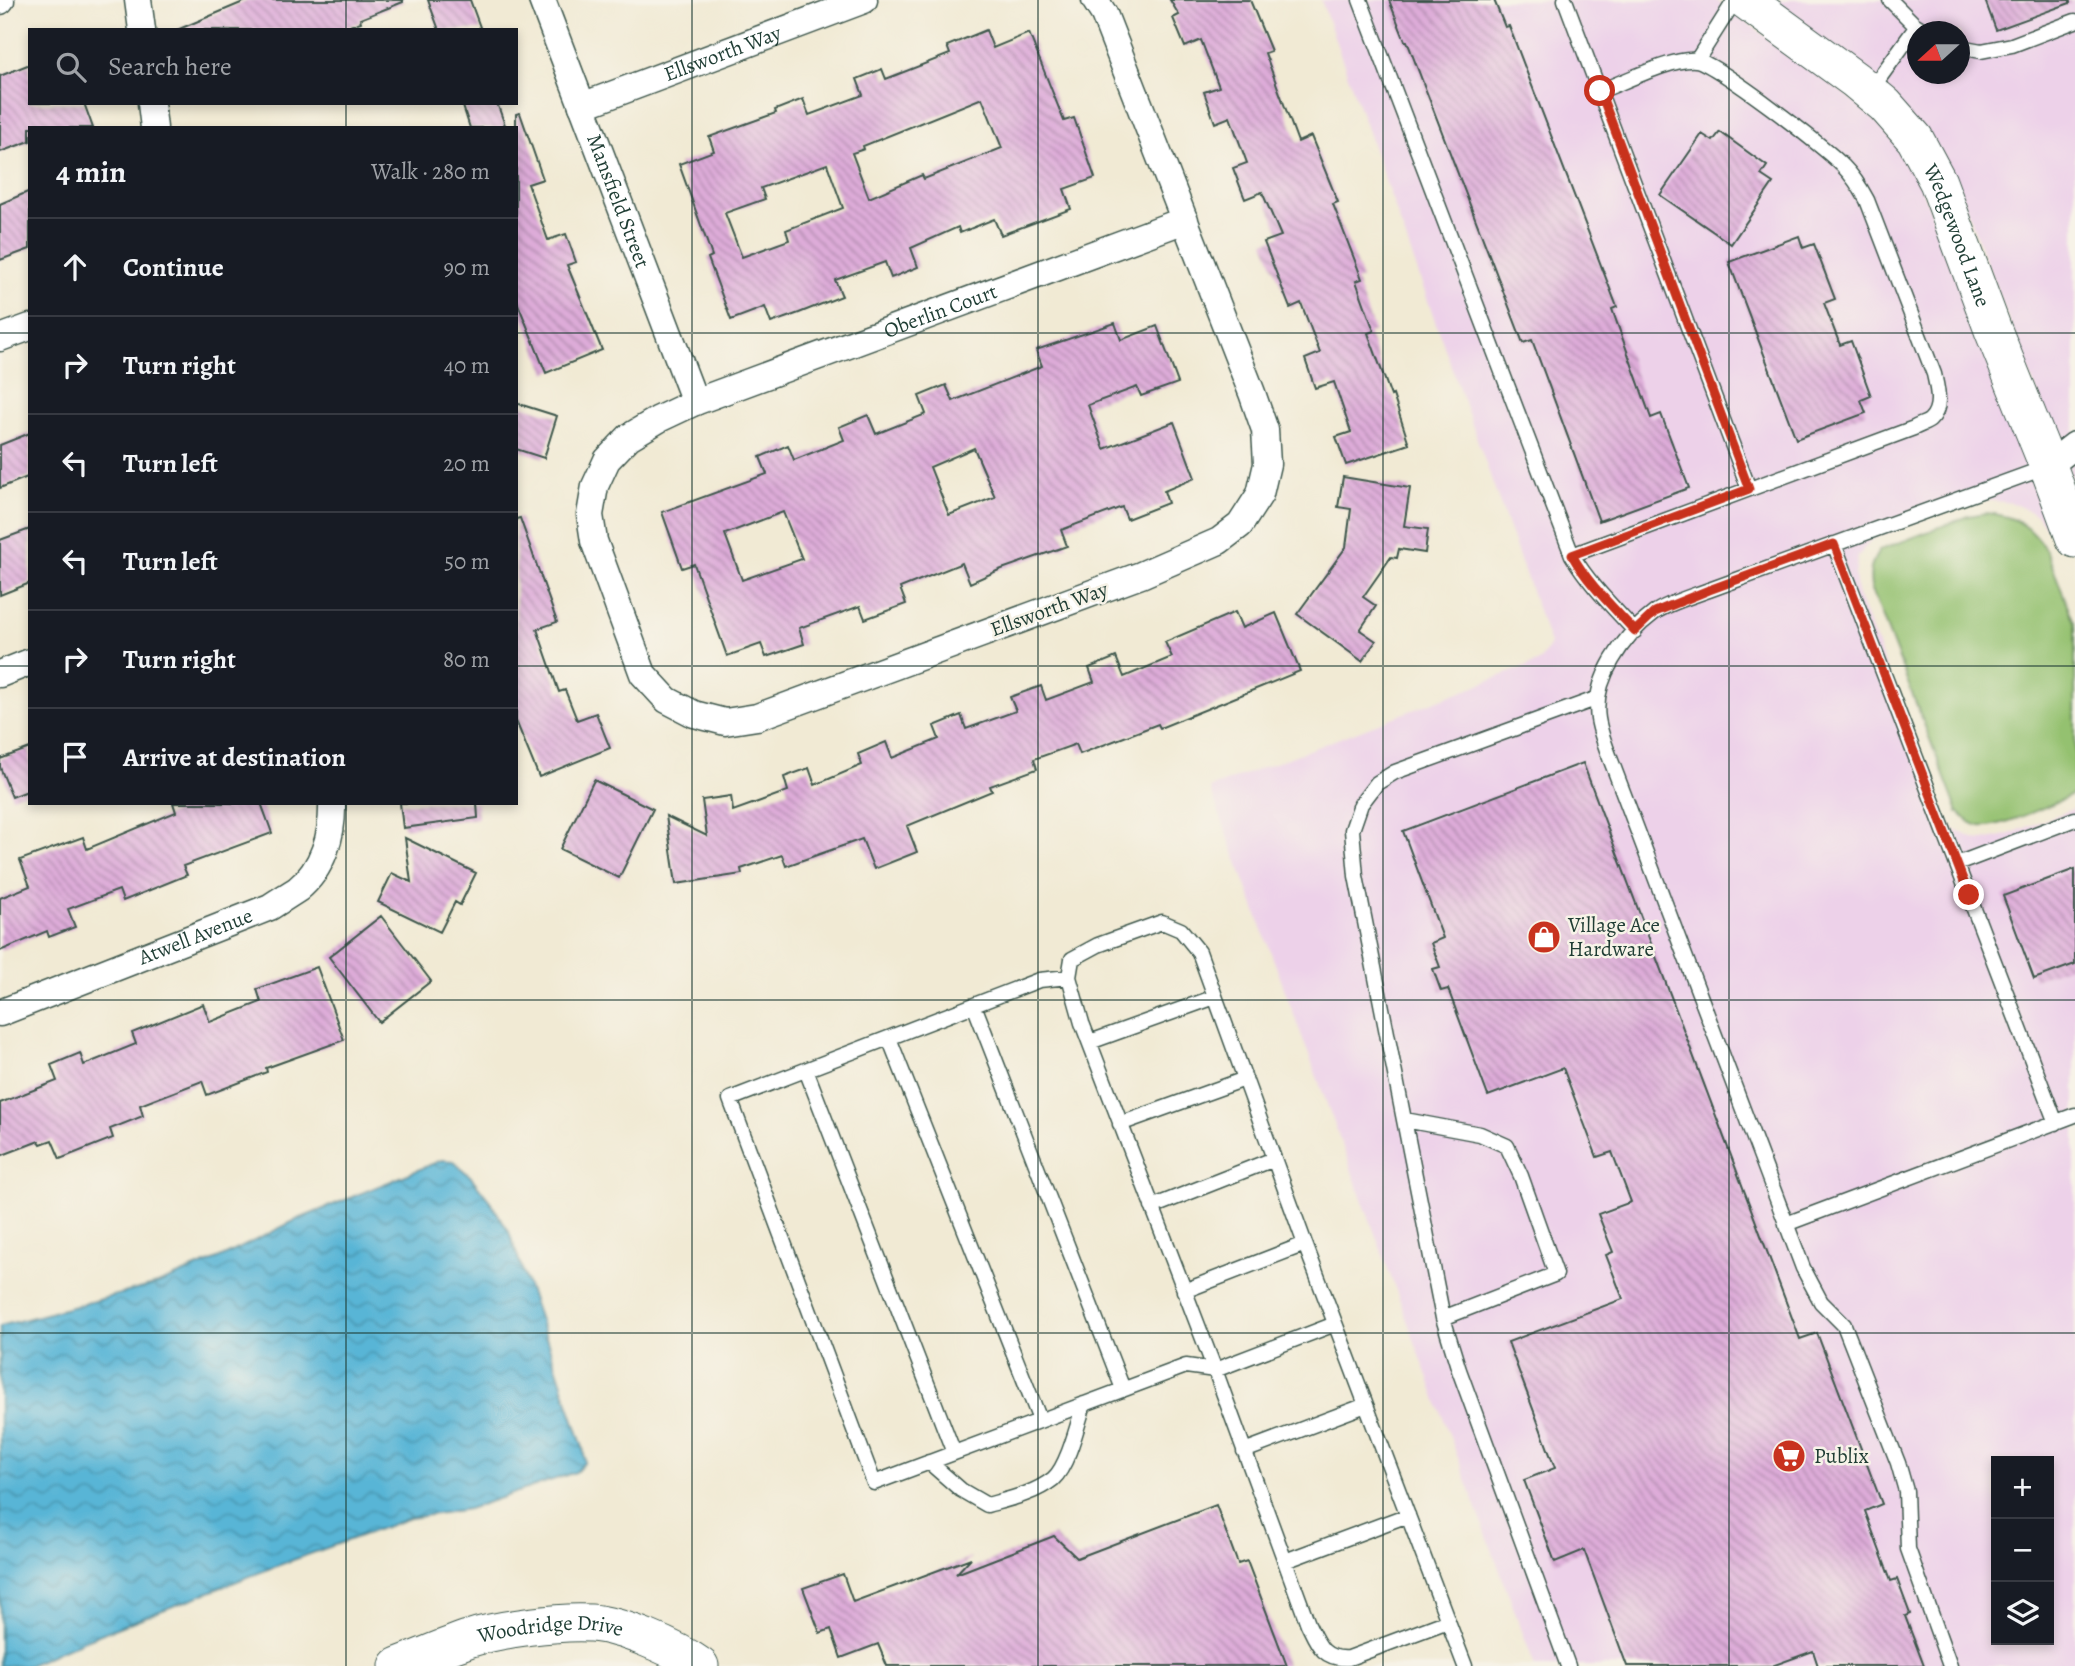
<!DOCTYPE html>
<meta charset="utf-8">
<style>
body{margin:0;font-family:Alegreya,serif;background:#242831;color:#f1f3f6}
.controls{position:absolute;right:21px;bottom:21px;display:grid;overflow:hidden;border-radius:0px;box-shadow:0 4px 10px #0003}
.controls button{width:63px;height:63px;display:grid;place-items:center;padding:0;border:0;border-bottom:2px solid #363941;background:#171b24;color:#f1f3f6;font:35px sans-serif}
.compass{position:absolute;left:1907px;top:21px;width:63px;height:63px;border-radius:50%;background:#171b24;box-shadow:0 4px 10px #0003;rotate:249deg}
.stop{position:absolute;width:21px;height:21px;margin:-16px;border:5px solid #c8321e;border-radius:50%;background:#fff}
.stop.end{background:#c8321e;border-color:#fff;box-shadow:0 2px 7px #0008}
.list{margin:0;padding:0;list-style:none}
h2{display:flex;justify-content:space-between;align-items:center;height:91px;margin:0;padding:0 28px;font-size:30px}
h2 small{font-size:23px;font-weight:400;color:#9ea1a6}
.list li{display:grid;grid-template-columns:46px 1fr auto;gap:21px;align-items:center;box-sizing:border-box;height:98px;padding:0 28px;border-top:2px solid #363941}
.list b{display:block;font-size:26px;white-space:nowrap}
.list em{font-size:23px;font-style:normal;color:#9ea1a6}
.icon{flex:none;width:38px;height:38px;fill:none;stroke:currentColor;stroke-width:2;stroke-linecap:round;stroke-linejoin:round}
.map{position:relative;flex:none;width:2075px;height:1666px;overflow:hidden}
.search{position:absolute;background:#171b24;box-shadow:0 4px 10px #0003;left:28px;top:28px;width:490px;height:77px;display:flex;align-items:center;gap:18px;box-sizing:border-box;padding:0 24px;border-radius:0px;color:#9ea1a6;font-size:26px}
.panel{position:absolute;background:#171b24;box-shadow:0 4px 10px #0003;left:28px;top:126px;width:490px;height:679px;border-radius:0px}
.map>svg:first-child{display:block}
</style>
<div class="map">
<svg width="2075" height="1666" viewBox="0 0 2075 1666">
<defs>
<pattern id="water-waves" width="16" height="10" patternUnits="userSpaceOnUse" patternTransform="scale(1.75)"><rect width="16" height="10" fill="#58b5d6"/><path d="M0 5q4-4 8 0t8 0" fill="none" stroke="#4894ae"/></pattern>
<pattern id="building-back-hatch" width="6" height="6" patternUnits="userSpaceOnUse" patternTransform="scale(1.75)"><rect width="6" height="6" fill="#deacd9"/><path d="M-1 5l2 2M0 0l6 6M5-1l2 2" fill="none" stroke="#b38db1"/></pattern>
</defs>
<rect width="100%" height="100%" fill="#f7f3e8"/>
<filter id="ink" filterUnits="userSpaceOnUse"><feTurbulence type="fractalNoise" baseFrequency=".0143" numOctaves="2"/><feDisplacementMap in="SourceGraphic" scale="14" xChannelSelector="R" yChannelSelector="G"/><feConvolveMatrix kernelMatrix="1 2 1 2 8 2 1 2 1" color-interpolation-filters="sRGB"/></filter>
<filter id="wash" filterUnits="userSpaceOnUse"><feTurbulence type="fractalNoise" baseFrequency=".00686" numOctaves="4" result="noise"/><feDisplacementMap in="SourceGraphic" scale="28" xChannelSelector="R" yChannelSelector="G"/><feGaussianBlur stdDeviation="1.57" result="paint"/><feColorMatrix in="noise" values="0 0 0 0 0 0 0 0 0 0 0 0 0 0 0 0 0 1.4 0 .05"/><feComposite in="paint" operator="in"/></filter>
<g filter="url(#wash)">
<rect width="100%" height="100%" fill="#f1ead4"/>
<path fill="#edd1e9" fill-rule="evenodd" d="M1321,0H1716L1843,92L1872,117L1900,148L1922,189L2057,540L2036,515L2013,503L1984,500L1964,504L1875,538L1868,543L1858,557L1855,575L1857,592L1944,817L1955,830L1975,839L1984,840L2007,835L2075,808V1666H1535L1210,788L1540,661L1550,644ZM1996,1461H2049V1640H1996Z
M1774,0H2075V488L2010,324L1953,174ZM1918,32H1960V74H1918Z"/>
<path fill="#94c16f" stroke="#5a7f52" stroke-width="2" d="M1986,513C2017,516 2031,526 2047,552L2075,625V794C2055,802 2001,829 1981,826C1971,825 1965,818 1958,812L1871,587C1869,571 1871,562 1880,550L1969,516Z"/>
<path fill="url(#water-waves)" stroke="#3c7985" stroke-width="2" d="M442,1160L453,1161L470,1176L490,1201L509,1232L558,1372L583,1448L585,1462L576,1472L468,1509L410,1518L279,1565L85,1640L27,1666H0V1326L158,1284L220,1258L294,1221Z"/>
<g id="blocks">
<path fill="url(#building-back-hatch)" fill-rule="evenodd" d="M248,0H403V2L360,19L361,22L338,30H177Z
M428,0H470L481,30H439Z
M1170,0H1250L1271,51L1265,53L1298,142L1311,136L1338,202L1333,204L1362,279L1356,281L1374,331L1368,333L1391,396L1393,395L1409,444L1346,465L1336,437L1351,432L1334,382L1315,388L1305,359L1320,353L1301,303L1290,308L1264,242L1281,236L1262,192L1245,199L1233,168L1247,163L1230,117L1215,123L1204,92L1219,87L1201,40L1185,47L1173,18L1179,15Z
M1389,0H1494L1505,27L1509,26L1617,307L1612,309L1651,418L1661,414L1689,488L1599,521L1532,340L1523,343L1407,41H1405Z
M1985,0H2070V3L1996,30Z
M986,30L993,48L1029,33L1064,121L1074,118L1095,178L1064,189L1071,209L1001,235L994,219L960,233L958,227L911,248L918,267L891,278L885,262L835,280L842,296L799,313L771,323L765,307L731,320L708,258L712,256L679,164L714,151L709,137L776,113L775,110L803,99L809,115L863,95L857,79L882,69L886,79L950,54L947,46ZM982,98L1002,148L924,179L922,175L869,198L852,153L864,149L863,146ZM827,164L843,208L786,230L789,240L742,257L725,213L765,199L761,188Z
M30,64V103H84L93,128H30V141L0,152V76Z
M462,103H497L506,128H470Z
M520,113L543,179L528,184L548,240L566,234L576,262L567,265L602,350L546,373L516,299V114Z
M1720,132L1767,166L1761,175L1773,183L1731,244L1660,195L1702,134L1713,141Z
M30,191V249L0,260V204Z
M1799,236L1803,248L1814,244L1835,299L1824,303L1840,345L1851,341L1871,396L1861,400L1866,413L1796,439L1729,262Z
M1115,323L1121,340L1157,326L1178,383L1141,396L1137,387L1088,405L1104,449L1174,422L1195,478L1164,491L1168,503L1127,519L1122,507L1061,530L1067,546L999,570L970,583L962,563L900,588L906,604L865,619L860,606L799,628L804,644L766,657L761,644L727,656L694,564L682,568L662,512L767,474L760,457L788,445L794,460L844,440L839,427L868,415L876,434L926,414L919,396L946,385L953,401L1042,366L1036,350ZM974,448L995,497L949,515L930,467ZM783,512L802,559L742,580L725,534Z
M516,403L557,416L544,458L516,449Z
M30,433V476L0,488V445Z
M1343,477L1410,488L1404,526L1428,529L1425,553L1399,549L1397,558L1391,557L1363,597L1376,606L1360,630L1376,641L1362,661L1297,614L1346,547L1351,509L1338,507Z
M520,518L557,622L537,629L559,692L565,690L577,720L596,713L610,748L539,777L516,721V519Z
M30,529V583L0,595V540Z
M1235,612L1242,628L1276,613L1300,671L1160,728L1158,724L1080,754L1076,744L1034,759L1037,769L990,786L992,791L907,826L917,852L874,869L862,839L786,866L782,855L741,869L742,874L676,884L666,816L707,836L702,800L731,796L733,811L788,791L784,777L809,768L815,785L862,765L858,754L886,742L892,758L939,739L934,726L961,715L966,729L1016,711L1010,697L1041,686L1046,700L1094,682L1089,668L1116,657L1124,677L1172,657L1165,642Z
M30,748V790L12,797L0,767V759Z
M1583,763L1800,1339L1817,1333L1882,1504L1865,1511L1891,1581L1897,1579L1910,1614L1905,1616L1924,1666H1818L1813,1651L1772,1666H1627L1584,1550L1555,1562L1524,1480L1555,1468L1508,1342L1623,1299L1606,1255L1613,1252L1598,1214L1631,1202L1612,1152L1597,1157L1563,1068L1488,1096L1448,989L1441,991L1433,969L1440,967L1431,943L1443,938L1403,831Z
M594,780L653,809L619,878L560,849Z
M173,803H261L272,833L183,866L187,875L123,901L119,890L68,909L75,927L49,937L47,931L0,951V898L30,886L20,860L83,837L87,849L176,812Z
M400,803H477L478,818L403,828Z
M405,838L476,873L460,905L455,902L440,932L378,902L392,873L411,882Z
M2075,869V964L2034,979L2003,896Z
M381,916L431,981L379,1022L329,957Z
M317,967L344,1040L266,1068L267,1072L207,1095L202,1081L140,1105L143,1116L110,1129L113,1138L60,1159L52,1140L41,1144L39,1141L0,1156V1103L57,1081L51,1065L80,1053L84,1065L136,1044L132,1033L203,1004L210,1022L261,1002L257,989Z
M1216,1505L1238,1564L1247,1561L1287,1666H887L878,1644L841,1658L831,1629L820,1633L803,1588L843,1574L853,1602L971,1558L956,1574L1054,1536L1077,1558Z"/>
</g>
</g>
<g filter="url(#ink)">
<use href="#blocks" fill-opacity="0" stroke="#3e574c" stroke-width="2"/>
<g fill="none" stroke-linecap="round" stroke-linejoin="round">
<defs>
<path id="lane" d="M1360,0L1572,555C1589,584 1613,607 1635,631
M1565,0L1749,489
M1890,0L1914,24L1927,32
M1960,47L1981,51L2012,45L2075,21
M1697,60L1735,0
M1870,91L1917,26
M1834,544L2056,1123
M1572,555L1914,428C1919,425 1927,423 1930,420C1943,408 1937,388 1934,374L1867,200C1860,187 1853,176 1843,166C1826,148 1715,62 1696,60C1674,57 1622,83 1600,91
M1957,864L2075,819
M1069,977L1039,980L730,1099L874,1483L1186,1366L1215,1370L1335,1324
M974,1005L1123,1389
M889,1038L1040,1420
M1090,1042L1215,997
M806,1070L954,1453
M1405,1120L1480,1134L1507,1146L1521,1176L1556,1274L1443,1318
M1120,1124L1245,1079
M1152,1207L1274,1159
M1786,1224L2075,1115
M1184,1291L1305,1244
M1244,1451L1366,1405
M929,1462L961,1490L987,1505C1009,1499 1034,1494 1053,1479C1068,1466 1078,1423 1084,1404
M1285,1561L1408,1515
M1448,1621L1349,1658C1323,1660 1318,1645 1308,1624L1215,1370L1082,1023L1069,977L1072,959L1098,945L1162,922L1181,930L1199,952L1305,1244L1465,1666
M1568,1666L1459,1370L1443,1318L1356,876L1352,830L1361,804L1377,783L1395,772L1598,698
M1950,1666L1908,1549L1906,1491L1898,1463L1844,1325L1821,1302L1803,1268L1615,771C1609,755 1601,737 1598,719C1592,680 1623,636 1654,613C1668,603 1693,596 1709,590L2047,467"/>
<g id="street">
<path d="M138,0L142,30"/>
<path id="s1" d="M542,0L695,402"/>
<path id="s2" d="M1095,0L1104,14L1252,393L1265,430L1267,464L1260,494L1240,525L1219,541L1141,575L757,717L725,722L694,714L667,700L643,674L594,541L590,515L595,486L607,460L629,437L659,419L695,402L1185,220"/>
<path d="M0,1L1,0"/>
<path d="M151,103L154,128"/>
<path id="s3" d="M582,106L864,0"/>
<path d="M0,338L30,327"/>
<path d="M2048,466L2075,445"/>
<path d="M0,674L30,662"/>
<path id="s4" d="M0,1013L270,907C279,901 289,895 298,889C323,869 333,834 332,803"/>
</g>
<g id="secondary">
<path id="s5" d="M1745,0L1855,80L1885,105L1915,139L1938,182L1993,330L2048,466L2075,539"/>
<path id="s6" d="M398,1666C422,1657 445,1647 468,1639C499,1629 559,1621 591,1623C621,1625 675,1648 700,1666"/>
</g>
</defs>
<use href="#lane" stroke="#3e574c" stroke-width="17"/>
<use href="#street" stroke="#3e574c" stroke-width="29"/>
<use href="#secondary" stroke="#3e574c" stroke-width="39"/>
<use href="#lane" stroke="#fff" stroke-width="14"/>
<use href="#street" stroke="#fff" stroke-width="26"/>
<use href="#secondary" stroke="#fff" stroke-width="37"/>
</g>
</g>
<g fill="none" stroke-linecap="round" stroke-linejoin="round" filter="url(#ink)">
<path stroke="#c8321e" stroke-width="9" d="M1600,91L1749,489L1572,555C1588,584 1613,607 1635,631L1655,612L1709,590L1834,544L1969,895"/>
</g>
<path fill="none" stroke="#1f3d34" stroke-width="2" stroke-opacity="0.55" d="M346,0V30M692,0V1666M1038,0V1666M1383,0V1666M1729,0V1666M346,103V128M0,333H30M516,333H2075M0,666H30M516,666H2075M346,803V1666M0,1000H2075M0,1333H2075"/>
<defs>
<symbol id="shop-disc" viewBox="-11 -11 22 22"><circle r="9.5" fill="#c8321e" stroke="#f7f3e8"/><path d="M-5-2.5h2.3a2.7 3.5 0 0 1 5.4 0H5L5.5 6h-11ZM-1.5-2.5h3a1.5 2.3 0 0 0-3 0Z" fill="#fff"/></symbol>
<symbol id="supermarket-disc" viewBox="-11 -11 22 22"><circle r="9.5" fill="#c8321e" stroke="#f7f3e8"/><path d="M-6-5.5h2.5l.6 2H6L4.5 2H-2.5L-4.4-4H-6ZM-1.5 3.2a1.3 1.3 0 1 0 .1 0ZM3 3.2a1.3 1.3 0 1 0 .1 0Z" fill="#fff"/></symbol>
</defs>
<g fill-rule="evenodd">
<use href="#shop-disc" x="1525" y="918" width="38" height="38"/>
<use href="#supermarket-disc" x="1770" y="1437" width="38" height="38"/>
</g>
<g text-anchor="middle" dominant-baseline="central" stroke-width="5" stroke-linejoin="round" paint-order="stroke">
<g font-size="21" fill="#1f3d34" stroke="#f7f3e8">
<text stroke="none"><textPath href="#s3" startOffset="150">Ellsworth Way</textPath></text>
<text stroke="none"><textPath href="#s1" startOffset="215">Mansfield Street</textPath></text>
<text stroke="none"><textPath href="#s5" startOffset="326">Wedgewood Lane</textPath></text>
<text stroke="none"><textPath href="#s2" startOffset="1810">Oberlin Court</textPath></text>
<text transform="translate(1049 609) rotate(-20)">Ellsworth Way</text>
<text stroke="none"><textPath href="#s4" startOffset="210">Atwell Avenue</textPath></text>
<text stroke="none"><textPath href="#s6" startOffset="159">Woodridge Drive</textPath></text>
</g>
<g font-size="21" fill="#1f3d34" stroke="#f7f3e8" text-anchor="start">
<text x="1568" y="925">Village Ace<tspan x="1568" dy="24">Hardware</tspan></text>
<text x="1814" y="1456">Publix</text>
</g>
</g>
</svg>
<div class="controls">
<button>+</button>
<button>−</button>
<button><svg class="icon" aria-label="layers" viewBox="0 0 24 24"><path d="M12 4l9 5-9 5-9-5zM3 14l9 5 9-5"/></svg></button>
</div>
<svg class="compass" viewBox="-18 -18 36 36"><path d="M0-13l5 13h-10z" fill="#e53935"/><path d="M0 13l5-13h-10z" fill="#9ea1a6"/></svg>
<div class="stop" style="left:1600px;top:91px"></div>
<div class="stop end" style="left:1969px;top:895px"></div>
<div class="search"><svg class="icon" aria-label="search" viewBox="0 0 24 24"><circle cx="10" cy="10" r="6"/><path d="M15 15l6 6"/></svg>Search here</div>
<section class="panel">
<h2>4 min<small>Walk · 280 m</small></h2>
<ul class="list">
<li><svg class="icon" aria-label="ahead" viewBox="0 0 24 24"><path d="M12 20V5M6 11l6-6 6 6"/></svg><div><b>Continue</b></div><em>90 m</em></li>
<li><svg class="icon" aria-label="right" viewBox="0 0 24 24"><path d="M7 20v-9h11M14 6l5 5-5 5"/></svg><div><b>Turn right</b></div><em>40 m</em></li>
<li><svg class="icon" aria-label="left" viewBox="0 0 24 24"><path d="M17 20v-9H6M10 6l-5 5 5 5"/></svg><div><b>Turn left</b></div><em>20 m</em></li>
<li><svg class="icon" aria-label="left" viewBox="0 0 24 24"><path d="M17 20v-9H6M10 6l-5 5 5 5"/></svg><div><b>Turn left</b></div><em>50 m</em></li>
<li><svg class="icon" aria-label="right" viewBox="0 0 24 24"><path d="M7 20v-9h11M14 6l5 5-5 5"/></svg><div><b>Turn right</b></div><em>80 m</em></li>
<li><svg class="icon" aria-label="arrive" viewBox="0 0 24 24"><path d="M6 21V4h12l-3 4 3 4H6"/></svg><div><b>Arrive at destination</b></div></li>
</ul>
</section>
</div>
